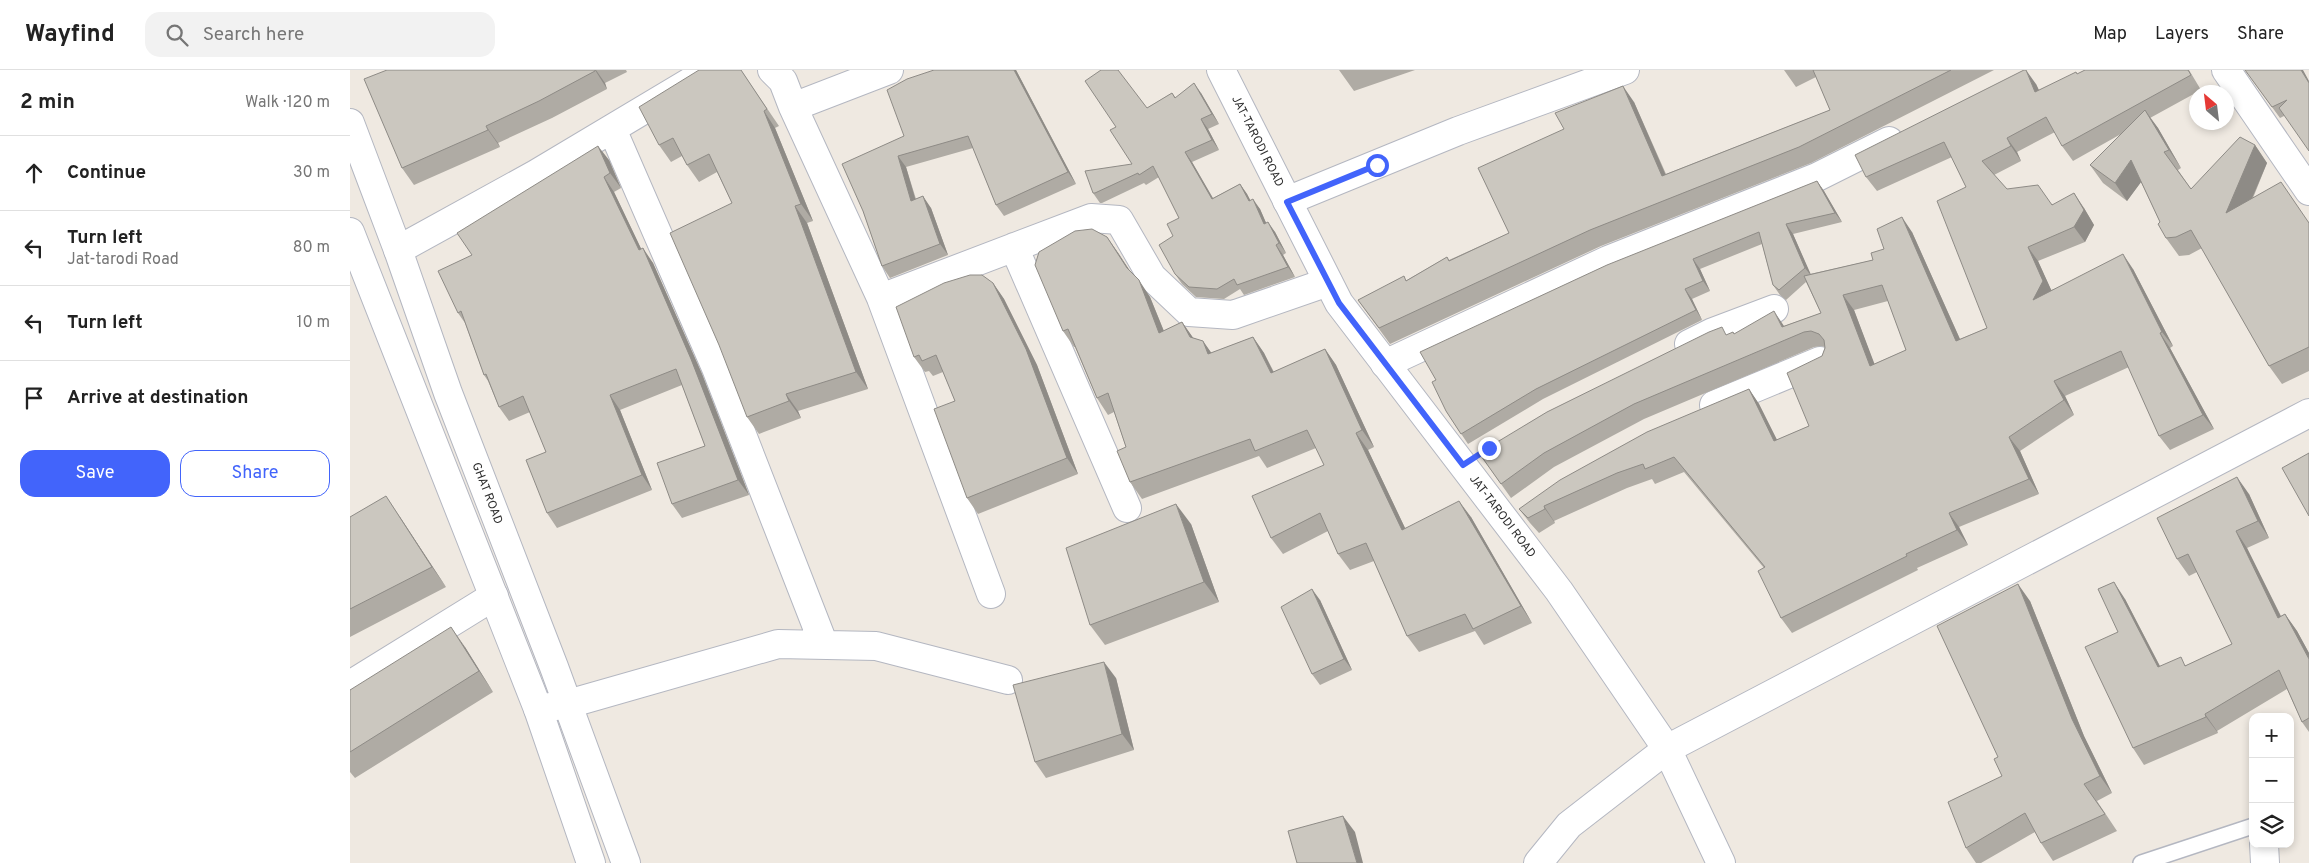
<!DOCTYPE html>
<meta charset="utf-8">
<style>
body{margin:0;font-family:Overpass,sans-serif;background:#f2f2f2;color:#222}
.controls{position:absolute;right:15px;bottom:15px;display:grid;overflow:hidden;border-radius:10px;box-shadow:0 2px 8px #0003}
.controls button{width:45px;height:45px;display:grid;place-items:center;padding:0;border:0;border-bottom:1px solid #e0e0e0;background:#fff;color:#222;font:25px sans-serif}
.compass{position:absolute;left:1839px;top:15px;width:45px;height:45px;border-radius:50%;background:#fff;box-shadow:0 2px 8px #0003;rotate:332deg}
.stop{position:absolute;width:15px;height:15px;margin:-11px;border:4px solid #4264fb;border-radius:50%;background:#fff}
.stop.end{background:#4264fb;border-color:#fff;box-shadow:0 1px 5px #0008}
.list{margin:0;padding:0;list-style:none}
h2{display:flex;justify-content:space-between;align-items:center;height:65px;margin:0;padding:0 20px;font-size:21px}
h2 small{font-size:16px;font-weight:400;color:#767676}
.list li{display:grid;grid-template-columns:32px 1fr auto;gap:15px;align-items:center;box-sizing:border-box;height:75px;padding:0 20px;border-top:1px solid #e0e0e0}
.list b{display:block;font-size:19px;white-space:nowrap}
.list p{margin:0;font-size:16px;white-space:nowrap;color:#767676}
.list em{font-size:16px;font-style:normal;color:#767676}
.actions{display:flex;gap:10px;padding:15px 20px}
.actions a{flex:1;padding:11px 0;border:1px solid #4264fb;border-radius:15px;text-align:center;font-size:18px;color:#4264fb}
.actions .main{background:#4264fb;color:#fff}
.icon{flex:none;width:28px;height:28px;fill:none;stroke:currentColor;stroke-width:2;stroke-linecap:round;stroke-linejoin:round}
.map{position:relative;flex:none;width:1959px;height:793px;overflow:hidden}
header{display:flex;align-items:center;gap:30px;box-sizing:border-box;height:70px;padding:0 25px;background:#fff;border-bottom:1px solid #e0e0e0}
header strong{font-size:24px}
nav{display:flex;gap:28px;margin-inline-start:auto;font-size:18px}
.search{width:350px;height:45px;background:#f2f2f2;display:flex;align-items:center;gap:12px;box-sizing:border-box;padding:0 18px;border-radius:15px;color:#767676;font-size:19px}
main{display:flex}
aside{flex:1;background:#fff}
.map>svg:first-child{display:block}
</style>
<header>
<strong>Wayfind</strong>
<div class="search"><svg class="icon" aria-label="search" viewBox="0 0 24 24"><circle cx="10" cy="10" r="6"/><path d="M15 15l6 6"/></svg>Search here</div>
<nav><a>Map</a><a>Layers</a><a>Share</a></nav>
</header>
<main>
<aside>
<h2>2 min<small>Walk · 120 m</small></h2>
<ul class="list">
<li><svg class="icon" aria-label="ahead" viewBox="0 0 24 24"><path d="M12 20V5M6 11l6-6 6 6"/></svg><div><b>Continue</b></div><em>30 m</em></li>
<li><svg class="icon" aria-label="left" viewBox="0 0 24 24"><path d="M17 20v-9H6M10 6l-5 5 5 5"/></svg><div><b>Turn left</b><p>Jat-tarodi Road</p></div><em>80 m</em></li>
<li><svg class="icon" aria-label="left" viewBox="0 0 24 24"><path d="M17 20v-9H6M10 6l-5 5 5 5"/></svg><div><b>Turn left</b></div><em>10 m</em></li>
<li><svg class="icon" aria-label="arrive" viewBox="0 0 24 24"><path d="M6 21V4h12l-3 4 3 4H6"/></svg><div><b>Arrive at destination</b></div></li>
</ul>
<div class="actions"><a class="main">Save</a><a>Share</a></div>
</aside>
<div class="map">
<svg width="1959" height="793" viewBox="0 0 1959 793">
<rect width="100%" height="100%" fill="#efe9e1"/>
<g fill="none" stroke-linecap="round" stroke-linejoin="round">
<defs>
<path id="lane" d="M1791,793L1903,756"/>
<path id="street" d="M422,0L433,11L443,37L531,228L641,524
M1876,0L1959,121
M443,37L539,0
M262,59L366,298L474,575
M937,131L1108,61L1275,0
M664,177L777,438
M48,180L186,104L360,0
M531,228L741,148L769,150L802,207L839,242L883,245L978,212
M1339,274L1363,262L1424,239
M1035,294L1258,190L1467,107L1539,71
M1364,335L1470,291
M0,615L144,526
M188,639L218,634L428,574L526,576L658,610
M1914,774L1915,793"/>
<g id="secondary">
<path id="s1" d="M871,0L989,233L1209,521L1317,679L1371,793"/>
<path id="s2" d="M0,53L48,180L98,323L204,597L276,793"/>
<path d="M0,162L188,639L241,793"/>
<path d="M1188,793L1219,755L1317,679L1959,343"/>
</g>
</defs>
<use href="#lane" stroke="#b4b7c1" stroke-width="18"/>
<use href="#street" stroke="#b4b7c1" stroke-width="30"/>
<use href="#secondary" stroke="#b4b7c1" stroke-width="30"/>
<use href="#lane" stroke="#fff" stroke-width="15"/>
<use href="#street" stroke="#fff" stroke-width="28"/>
<use href="#secondary" stroke="#fff" stroke-width="28"/>
</g>
<path fill="#afaba4" fill-rule="evenodd" d="M37,0H276L277,2L255,13L257,19L202,48L148,73L150,77L64,115L52,98Z
M391,0L429,56L425,58L463,151L457,153L518,319L448,341L451,348L409,364L397,347L382,133L367,102L349,112L337,95L332,86L321,92L309,75Z
M585,0H666L726,114L654,146L646,135L623,78L556,97L566,129L581,138L598,185L540,208L532,196L513,141L554,66Z
M989,0H1065L1004,21Z
M1434,0H1644L1461,93L1251,176L1040,274L1008,230L1057,210L1097,187L1099,190L1159,163L1284,32L1316,104L1480,40L1466,7L1446,17Z
M1735,0H1839L1851,20L1800,48L1808,58L1831,98L1828,100L1841,119L1905,75L1917,93L1903,128L1959,152V301L1932,314L1919,296L1852,178L1839,185L1829,186L1816,168L1810,152L1791,112L1777,131L1753,113L1740,95L1771,64L1723,91L1712,76L1705,62L1667,82L1671,91L1644,105L1657,119L1702,134L1734,138L1744,155L1735,172L1688,191L1701,220L1783,199L1823,276L1820,278L1864,359L1820,380L1809,366L1779,297L1715,326L1724,345L1670,381L1689,424L1609,457L1618,475L1567,498L1568,500L1442,563L1431,548L1414,498L1334,402L1305,414L1302,409L1277,418L1204,451L1205,453L1189,463L1180,453L1169,439L1399,319L1409,334L1427,370L1459,356L1472,286L1475,277L1471,276L1464,277L1294,349L1204,397L1161,428L1129,383L1383,262L1384,264L1434,256L1471,243L1456,212L1436,230L1430,225L1423,215L1412,174L1350,199L1360,221L1342,229L1352,250L1193,329L1118,374L1096,341L1467,111L1474,121L1492,152L1443,164L1460,204L1523,190L1534,179L1562,162L1610,269L1637,258L1616,117L1602,87L1527,121L1516,107L1686,14L1689,20L1728,4ZM1538,231L1556,280L1524,294L1504,240Z
M1895,0H1953L1934,46L1930,48Z
M822,23L826,28L851,23L869,54L858,59L869,80L842,92L863,128L890,114L897,124L900,130L910,139L916,153L925,162L936,183L933,185L945,207L894,225L890,219L874,229L846,227L832,214L825,204L823,166L829,148L809,107L796,115L794,113L752,133H750L743,123L782,94L797,38Z
M259,90L271,118L264,122L291,179L303,193L352,304L399,425L332,448L322,434L355,376L332,315L270,340L302,420L207,458L197,443L196,382L180,342L159,351L149,337L138,311L134,305L115,253L108,243L122,185Z
M757,167L780,201L800,227L814,261L832,252L843,268L853,271L861,283L903,267L914,283L924,302L975,279L986,295L1024,377L1018,380L1055,458L1121,447L1182,553L1134,575L1125,561L1069,582L1057,566L1024,491L1000,500L988,484L978,461L933,484L921,468L974,395L966,378L917,398L909,386L792,429L780,412L776,377L764,342L758,345L747,328L725,277H724L713,261Z
M643,213L654,229L687,295L728,404L628,444L617,428L605,331L593,302L583,306L579,301L575,302L564,287Z
M1899,424L1919,468L1897,478L1931,546L1935,544L1947,561L1959,583V662L1952,652L1937,619L1867,661L1868,663L1794,695L1783,678L1768,562L1775,529L1810,596L1837,595L1882,574L1847,502L1839,506L1827,489Z
M0,447H50L96,517L0,567Z
M841,454L869,532L755,575L740,555Z
M970,530L1002,600L970,615L962,604Z
M1680,531L1734,666L1762,723L1747,731L1767,761L1703,791L1691,773L1685,762L1631,793H1626L1616,778L1652,706L1648,687Z
M115,577L143,622L5,708L0,702V620Z
M766,608L784,680L696,708L685,692Z"/>
<path fill="#8e8b86" d="M245,0H246L255,13L257,19Z
M664,0H666L726,114L718,102Z
M1676,0L1686,14L1696,36L1685,22Z
M1951,0H1953L1959,11V13Z
M844,13L851,23L869,54L862,44Z
M1273,16L1284,32L1323,122L1312,106Z
M1795,40L1808,58L1831,98L1819,80Z
M414,41L425,58L463,151L451,134Z
M851,49L858,59L869,80L862,70Z
M136,56L148,73L150,77L138,60Z
M1657,68L1667,82L1671,91L1661,76Z
M1905,75L1917,93L1888,161L1876,143Z
M248,76L259,90L271,118L260,103Z
M835,82L842,92L869,139L862,129Z
M548,86L556,97L569,142L561,131Z
M1781,90L1794,108L1777,131L1765,113Z
M254,107L264,122L299,195L289,180Z
M1467,111L1474,121L1492,152L1485,143Z
M890,114L897,124L906,141L899,131Z
M1724,123L1734,138L1744,155L1735,172L1724,157Z
M573,126L581,138L598,185L590,174Z
M903,129L910,139L921,164L914,154Z
M445,136L457,153L518,319L506,302Z
M1552,147L1562,162L1617,285L1606,271Z
M918,152L925,162L936,183L929,173Z
M1436,154L1443,164L1462,207L1455,198Z
M757,167L769,184L789,215L777,198Z
M926,175L933,185L945,207L938,197Z
M1678,177L1688,191L1704,226L1683,230Z
M293,178L303,193L352,304L399,425L388,410Z
M1773,184L1783,199L1823,276L1812,262Z
M1343,189L1350,199L1360,221L1353,211Z
M789,210L800,227L821,279L809,263Z
M643,213L654,229L687,295L728,404L717,388Z
M1335,219L1342,229L1352,250L1346,240Z
M1493,225L1504,240L1531,311L1520,296Z
M1424,241L1434,256L1440,268L1432,257Z
M832,252L844,269L840,267Z
M1810,263L1820,278L1864,359L1853,345Z
M903,267L914,283L932,320L921,303Z
M853,271L865,288L858,284Z
M975,279L986,295L1024,377L1012,360Z
M1704,311L1715,326L1724,345L1714,330Z
M1399,319L1409,334L1435,386L1424,371Z
M436,324L448,341L451,348L439,331Z
M260,325L270,340L302,420L292,405Z
M1006,363L1018,380L1064,477L1052,460Z
M1659,367L1670,381L1689,424L1679,409Z
M1887,407L1899,424L1919,468L1908,451Z
M36,426L50,447L96,517L82,497Z
M1109,431L1121,447L1182,553L1171,536Z
M826,434L841,454L869,532L854,512Z
M1194,436L1204,451L1205,453L1195,439Z
M1599,443L1609,457L1618,475L1607,460Z
M1886,461L1897,478L1940,565L1928,548Z
M1764,512L1775,529L1819,614L1808,597Z
M1668,514L1680,531L1734,666L1762,723L1750,706L1722,649Z
M962,519L970,530L1002,600L994,589Z
M1935,544L1947,561L1959,583V589Z
M101,557L115,577L143,622L129,601Z
M754,592L766,608L784,680L772,664Z
M1855,644L1867,661L1868,663L1856,647Z
M993,746L1005,762L1013,793H1007Z"/>
<path fill="#cbc7bf" stroke="#8e8b86" fill-rule="evenodd" d="M37,0H245V1L189,31L136,56L138,60L52,98L14,9Z
M349,0H391L417,39L414,41L451,134L445,136L506,302L436,324L439,331L397,347L369,275L320,163L382,133L359,84L337,95L323,68L309,75L289,37Z
M584,0H664L718,102L646,135L618,66L548,86L561,131L573,126L590,174L532,196L513,141L492,94L554,66L537,20L557,9Z
M751,0H768L797,38L822,23L825,28L844,13L862,44L851,49L862,70L835,82L862,129L890,114L899,131L903,129L914,154L918,152L929,173L926,175L938,197L887,215L884,209L867,219L839,217L825,204L809,175L823,166L817,154L829,148L803,96L789,105L788,103L745,123H743L735,101L782,94L760,60L766,57L735,11Z
M1463,0H1601L1449,77L1240,160L1029,258L1008,230L1054,206L1056,211L1097,187L1099,191L1159,163L1128,98L1214,59L1205,43L1273,16L1312,106L1480,40Z
M1674,0H1676L1685,22L1726,2L1727,4L1735,0H1838L1841,5L1712,76L1696,47L1657,68L1661,76L1632,91L1657,119L1688,115L1702,135L1724,123L1734,140L1724,157L1678,177L1693,211L1683,230L1773,184L1812,262L1810,263L1853,345L1809,366L1771,281L1704,311L1714,330L1659,367L1679,409L1599,443L1607,460L1556,484L1557,486L1431,548L1408,501L1415,497L1324,387L1295,399L1293,394L1267,403L1194,436L1195,439L1178,448L1169,439L1210,410L1297,362L1399,319L1424,371L1459,356L1437,303L1472,286L1475,278L1474,270L1469,264L1461,261L1454,262L1284,334L1194,383L1151,414L1129,383L1197,342L1359,262L1372,257L1376,265L1383,262L1384,264L1424,241L1432,257L1471,243L1454,206L1523,190L1521,183L1534,179L1527,159L1552,147L1606,271L1637,258L1587,131L1616,117L1594,72L1516,107L1505,85ZM1532,215L1556,280L1520,296L1493,225Z
M1895,0H1951L1959,13V81L1929,38L1937,30L1922,37Z
M1795,40L1819,80L1814,82L1841,119L1890,67L1905,75L1876,143L1931,112L1959,153V277L1919,296L1841,160L1826,167L1816,168L1808,154L1810,152L1781,90L1765,113L1740,95Z
M248,76L260,103L254,107L289,180L293,178L341,289L388,410L322,434L307,393L355,376L326,299L260,325L292,405L197,443L176,390L196,382L173,326L149,337L136,304L134,305L111,241L108,243L88,201L122,185L107,163Z
M1467,111L1485,143L1436,154L1455,198L1429,220L1423,215L1409,162L1343,189L1353,211L1335,219L1346,240L1186,319L1111,364L1096,341L1082,312L1086,310L1070,282L1257,195Z
M742,159L757,167L777,198L789,210L809,263L832,252L840,267L853,271L858,284L903,267L921,303L975,279L1012,360L1006,363L1052,460L1109,431L1171,536L1123,559L1115,544L1057,566L1016,473L988,484L970,443L921,468L902,426L974,395L957,360L905,381L900,369L780,412L767,381L776,377L758,323L747,328L718,259L713,261L685,195L689,182L725,161Z
M620,205H632L643,213L676,279L717,388L617,428L584,339L605,331L586,285L572,291L569,285L564,287L546,237L594,213Z
M1959,383V446L1932,398Z
M1887,407L1908,451L1886,461L1928,548L1935,544L1959,589V648L1952,652L1929,600L1855,644L1856,647L1783,678L1735,577L1768,562L1748,519L1764,512L1808,597L1831,587L1835,596L1882,574L1838,484L1827,489L1807,448Z
M36,426L82,497L0,539V447Z
M826,434L854,512L740,555L716,478Z
M1668,514L1722,649L1750,706L1734,714L1755,744L1691,773L1675,743L1616,778L1598,732L1652,706L1644,689L1648,687L1587,556Z
M962,519L994,589L962,604L931,537Z
M101,557L129,601L0,682V620Z
M754,592L772,664L685,692L663,615Z
M993,746L1007,793H947L938,761Z"/>
<g fill="none" stroke-linecap="round" stroke-linejoin="round">
<path stroke="#4264fb" stroke-width="6" d="M1027,95L937,132L989,233L1113,395L1139,378"/>
</g>
<g text-anchor="middle" dominant-baseline="central" stroke-width="4.5" stroke-linejoin="round" paint-order="stroke">
<g font-size="12" fill="#2e2e2e" stroke="#fff">
<text stroke="none"><textPath href="#s1" startOffset="80">JAT-TARODI ROAD</textPath></text>
<text stroke="none"><textPath href="#s2" startOffset="395">GHAT ROAD</textPath></text>
<text stroke="none"><textPath href="#s1" startOffset="530">JAT-TARODI ROAD</textPath></text>
</g>
</g>
</svg>
<div class="controls">
<button>+</button>
<button>−</button>
<button><svg class="icon" aria-label="layers" viewBox="0 0 24 24"><path d="M12 4l9 5-9 5-9-5zM3 14l9 5 9-5"/></svg></button>
</div>
<svg class="compass" viewBox="-18 -18 36 36"><path d="M0-13l5 13h-10z" fill="#e53935"/><path d="M0 13l5-13h-10z" fill="#767676"/></svg>
<div class="stop" style="left:1027px;top:95px"></div>
<div class="stop end" style="left:1139px;top:378px"></div>
</div>
</main>
